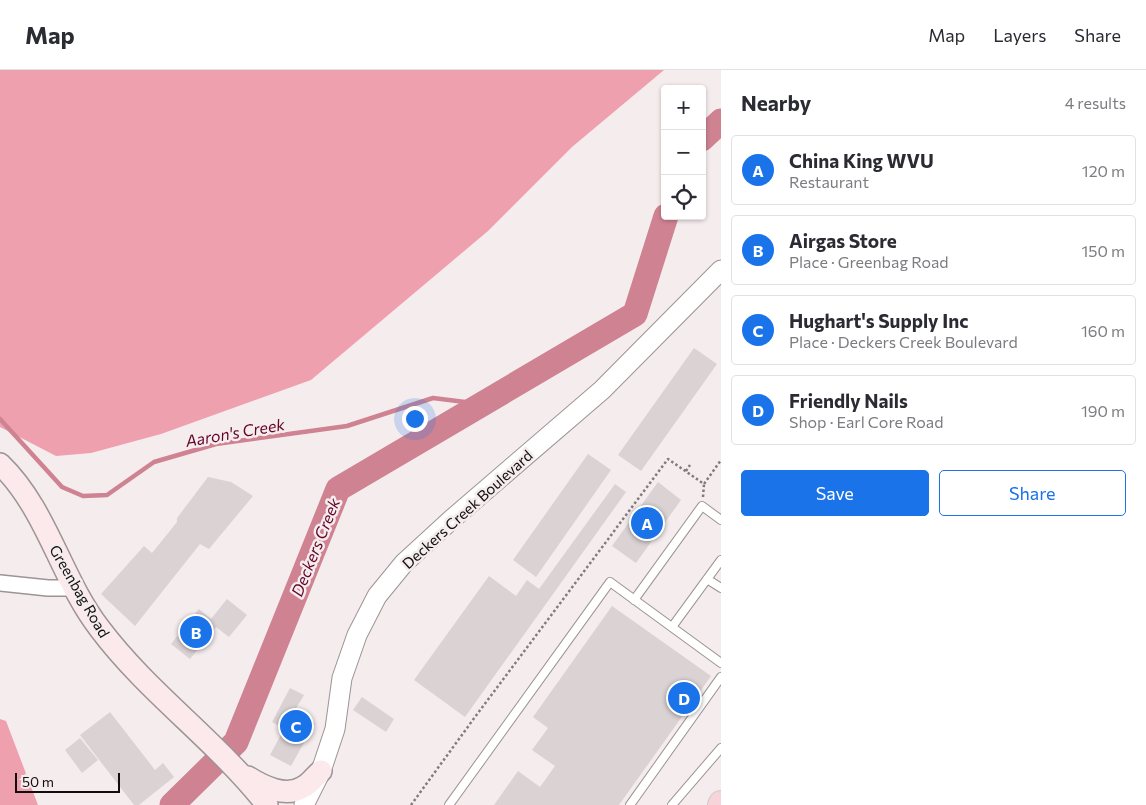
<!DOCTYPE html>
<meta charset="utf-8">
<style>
body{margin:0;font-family:Commissioner,sans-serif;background:#f7f7f7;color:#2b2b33}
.controls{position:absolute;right:15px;top:15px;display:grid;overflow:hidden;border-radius:5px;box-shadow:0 1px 4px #0004}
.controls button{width:45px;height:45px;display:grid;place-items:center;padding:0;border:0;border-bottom:1px solid #e1e1e2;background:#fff;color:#2b2b33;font:25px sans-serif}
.scale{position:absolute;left:15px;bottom:12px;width:105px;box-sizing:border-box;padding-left:5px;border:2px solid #110e0e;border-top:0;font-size:14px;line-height:18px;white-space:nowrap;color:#110e0e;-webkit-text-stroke:4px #f5eced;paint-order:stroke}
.you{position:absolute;left:414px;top:348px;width:18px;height:18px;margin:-12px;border:4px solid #fff;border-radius:50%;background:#1a73e8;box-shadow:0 0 0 8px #1a73e833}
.badge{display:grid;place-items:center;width:32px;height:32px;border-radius:50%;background:#1a73e8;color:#fff;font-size:16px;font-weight:700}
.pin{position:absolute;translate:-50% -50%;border:2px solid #fff;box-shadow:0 1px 5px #0006}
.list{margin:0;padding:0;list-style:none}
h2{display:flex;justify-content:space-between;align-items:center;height:65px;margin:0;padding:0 20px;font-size:21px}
h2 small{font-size:16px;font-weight:400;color:#7c7c81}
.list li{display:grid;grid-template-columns:32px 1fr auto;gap:15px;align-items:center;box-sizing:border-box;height:70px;margin:0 10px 10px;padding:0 10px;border:1px solid #e1e1e2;border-radius:5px}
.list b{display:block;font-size:19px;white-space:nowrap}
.list p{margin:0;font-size:16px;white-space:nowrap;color:#7c7c81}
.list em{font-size:16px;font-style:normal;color:#7c7c81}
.actions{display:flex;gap:10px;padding:15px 20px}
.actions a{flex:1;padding:11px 0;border:1px solid #1a73e8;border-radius:5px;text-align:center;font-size:18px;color:#1a73e8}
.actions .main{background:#1a73e8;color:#fff}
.icon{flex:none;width:28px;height:28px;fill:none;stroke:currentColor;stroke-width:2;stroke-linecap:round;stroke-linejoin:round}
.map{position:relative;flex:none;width:721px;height:735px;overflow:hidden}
header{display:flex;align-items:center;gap:30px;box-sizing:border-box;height:70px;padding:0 25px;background:#fff;border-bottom:1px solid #e1e1e2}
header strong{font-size:24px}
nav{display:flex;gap:28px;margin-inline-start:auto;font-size:18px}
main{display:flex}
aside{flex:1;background:#fff}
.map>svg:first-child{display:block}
</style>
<header>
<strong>Map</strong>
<nav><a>Map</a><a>Layers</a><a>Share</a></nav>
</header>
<main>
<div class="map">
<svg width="721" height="735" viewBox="0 0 721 735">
<rect width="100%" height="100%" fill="#f5eced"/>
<path fill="#efa0af" d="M0,0H664L572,77L488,161L311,310L161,364L91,383L56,386L0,357Z
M0,649L6,651L38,735H0Z"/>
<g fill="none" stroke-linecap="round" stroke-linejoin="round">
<path stroke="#cf8291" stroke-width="4.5" d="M0,349L62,417L83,426L107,425L154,392L216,374L347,356L433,328L481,334"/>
<path stroke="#cf8291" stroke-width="25" d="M702,69L721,51
M172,735L236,672L338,419L635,244L666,146"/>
</g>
<path fill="#dbd2d4" d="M694,278L717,294L641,401L618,385Z
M588,384L611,400L536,507L513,490Z
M208,407L231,412L253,426L209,479L200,474L135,556L101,524L144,476L152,483L177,452V448Z
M658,412L681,430L636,493L612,476Z
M615,414L626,422L465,647L414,610L489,506L516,526L527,510L539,519Z
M227,529L247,545L229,567L216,557L190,589L171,574L199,539L211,549Z
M612,536L711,606L619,735H494L518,701L540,717L555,696L532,680L548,658L533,647Z
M290,618L304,625L294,642L315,653L291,696L270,685L284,659L272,652Z
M362,627L394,649L386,662L353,640Z
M110,642L155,700L163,693L174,707L139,735H134L80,665Z
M80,668L98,690L82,703L65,680Z"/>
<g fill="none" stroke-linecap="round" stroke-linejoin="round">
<defs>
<path id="service" d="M707,509L721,518
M634,530L702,436L721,450
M672,557L721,490
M449,735L610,512L721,593
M630,735L721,607
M672,735L721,678"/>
<path id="minor" d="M0,513L48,518H75"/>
<path id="tertiary" d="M304,735L321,701L335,659L342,608L357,565L377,526L404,493L452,449L602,320L721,200"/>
<path id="secondary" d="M0,394C47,439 61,509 100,559C149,624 217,671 267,735
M248,707C262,716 286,728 303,717C310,714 315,706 321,701"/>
<path id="primary" d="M720,735L721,733"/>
</defs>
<use href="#service" stroke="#9c9495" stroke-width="10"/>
<use href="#minor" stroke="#9c9495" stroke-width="18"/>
<use href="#tertiary" stroke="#9c9495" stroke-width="21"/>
<use href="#secondary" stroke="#9c9495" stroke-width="24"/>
<use href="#primary" stroke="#cbcaca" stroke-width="26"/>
<path stroke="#817b7b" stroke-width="2.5" stroke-dasharray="2.5 2.5" stroke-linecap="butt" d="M686,401L690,395
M703,427L704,414
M411,735L475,647L668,389L704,414L721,390"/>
<use href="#service" stroke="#fff" stroke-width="8"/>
<use href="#minor" stroke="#fff" stroke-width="15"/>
<use href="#tertiary" stroke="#fff" stroke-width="19"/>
<use href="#secondary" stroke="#fbe9ec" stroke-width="21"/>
<use href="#primary" stroke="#f7d4da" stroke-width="24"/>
</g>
<g text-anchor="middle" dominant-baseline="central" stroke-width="5" stroke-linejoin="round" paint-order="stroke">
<g font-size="15" fill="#110e0e" stroke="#f5eced">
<text transform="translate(467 439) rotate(-42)">Deckers Creek Boulevard</text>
<text transform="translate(80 521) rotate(60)">Greenbag Road</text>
</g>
<g font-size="16" font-style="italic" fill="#630328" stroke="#f5eced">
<text transform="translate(235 362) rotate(-10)">Aaron's Creek</text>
<text transform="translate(315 477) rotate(-68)">Deckers Creek</text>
</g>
</g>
</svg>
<div class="controls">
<button>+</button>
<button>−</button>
<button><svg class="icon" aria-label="locate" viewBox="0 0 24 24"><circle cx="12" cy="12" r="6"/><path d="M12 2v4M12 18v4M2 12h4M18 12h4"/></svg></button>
</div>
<div class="scale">50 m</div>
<div class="you"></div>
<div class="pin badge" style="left:647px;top:453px">A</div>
<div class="pin badge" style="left:196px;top:562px">B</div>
<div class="pin badge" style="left:296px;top:656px">C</div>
<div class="pin badge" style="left:684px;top:628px">D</div>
</div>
<aside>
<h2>Nearby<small>4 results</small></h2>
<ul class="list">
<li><span class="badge">A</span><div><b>China King WVU</b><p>Restaurant</p></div><em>120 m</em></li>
<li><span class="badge">B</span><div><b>Airgas Store</b><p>Place · Greenbag Road</p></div><em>150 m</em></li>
<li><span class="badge">C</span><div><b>Hughart's Supply Inc</b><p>Place · Deckers Creek Boulevard</p></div><em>160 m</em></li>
<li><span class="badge">D</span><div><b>Friendly Nails</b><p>Shop · Earl Core Road</p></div><em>190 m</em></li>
</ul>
<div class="actions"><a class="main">Save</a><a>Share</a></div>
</aside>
</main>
